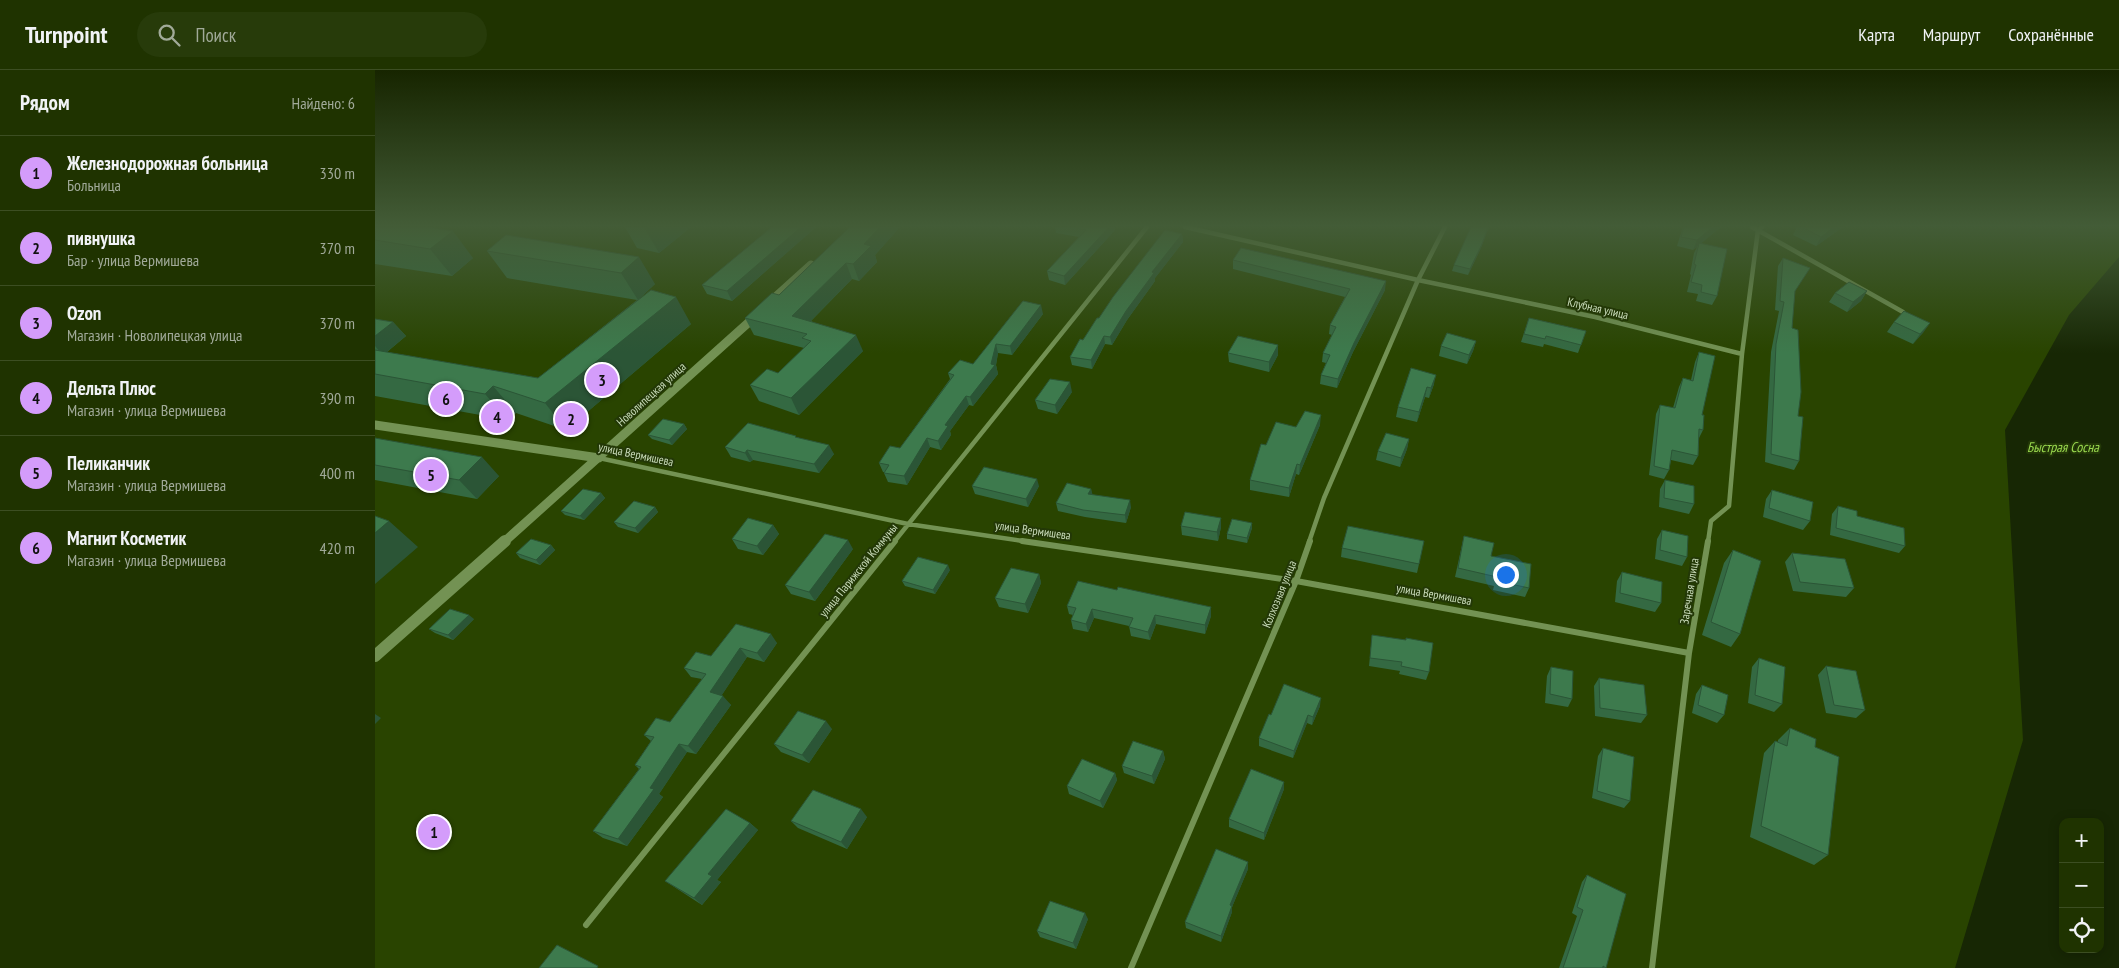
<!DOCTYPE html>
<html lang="ru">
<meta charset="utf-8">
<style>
body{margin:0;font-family:"PT Sans Narrow",sans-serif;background:#273b0a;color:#f1f3f6}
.controls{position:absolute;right:15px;bottom:15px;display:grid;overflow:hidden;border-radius:10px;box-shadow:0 2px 12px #0003}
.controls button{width:45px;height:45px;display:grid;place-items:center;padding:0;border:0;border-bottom:1px solid #3c4e22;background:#1f3300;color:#f1f3f6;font:25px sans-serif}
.you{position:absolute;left:1130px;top:504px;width:18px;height:18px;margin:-12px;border:4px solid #fff;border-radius:50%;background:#1a73e8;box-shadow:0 0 0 8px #1a73e833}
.badge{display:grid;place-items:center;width:32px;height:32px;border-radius:50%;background:#d49cfb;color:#111;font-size:16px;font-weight:700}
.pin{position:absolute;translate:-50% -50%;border:2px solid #fff;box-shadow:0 1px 5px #0006}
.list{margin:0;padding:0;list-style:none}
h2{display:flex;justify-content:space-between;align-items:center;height:65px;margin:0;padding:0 20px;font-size:21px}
h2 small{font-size:16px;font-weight:400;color:#a1aa99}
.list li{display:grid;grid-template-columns:32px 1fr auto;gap:15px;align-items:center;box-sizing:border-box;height:75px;padding:0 20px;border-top:1px solid #3c4e22}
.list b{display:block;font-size:19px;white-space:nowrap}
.list p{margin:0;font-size:16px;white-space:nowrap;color:#a1aa99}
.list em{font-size:16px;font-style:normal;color:#a1aa99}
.icon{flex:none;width:28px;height:28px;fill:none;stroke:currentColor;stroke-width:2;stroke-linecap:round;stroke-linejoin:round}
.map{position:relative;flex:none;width:1744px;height:898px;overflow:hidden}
header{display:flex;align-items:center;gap:30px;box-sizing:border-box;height:70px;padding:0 25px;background:#1f3300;border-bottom:1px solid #3c4e22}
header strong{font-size:24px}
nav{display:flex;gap:28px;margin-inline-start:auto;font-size:18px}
.search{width:350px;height:45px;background:#273b0a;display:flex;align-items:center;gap:12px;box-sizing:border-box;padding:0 18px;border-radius:28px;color:#a1aa99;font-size:19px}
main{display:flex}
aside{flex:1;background:#1f3300}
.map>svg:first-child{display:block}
</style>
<header>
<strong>Turnpoint</strong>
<div class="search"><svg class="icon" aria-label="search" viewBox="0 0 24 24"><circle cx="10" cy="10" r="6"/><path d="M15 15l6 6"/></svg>Поиск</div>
<nav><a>Карта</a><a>Маршрут</a><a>Сохранённые</a></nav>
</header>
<main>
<aside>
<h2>Рядом<small>Найдено: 6</small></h2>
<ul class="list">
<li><span class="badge">1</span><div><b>Железнодорожная больница</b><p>Больница</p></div><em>330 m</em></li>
<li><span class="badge">2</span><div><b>пивнушка</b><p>Бар · улица Вермишева</p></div><em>370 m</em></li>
<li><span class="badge">3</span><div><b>Ozon</b><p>Магазин · Новолипецкая улица</p></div><em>370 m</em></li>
<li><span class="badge">4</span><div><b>Дельта Плюс</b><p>Магазин · улица Вермишева</p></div><em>390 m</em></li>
<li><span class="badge">5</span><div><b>Пеликанчик</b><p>Магазин · улица Вермишева</p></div><em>400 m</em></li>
<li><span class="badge">6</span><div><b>Магнит Косметик</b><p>Магазин · улица Вермишева</p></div><em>420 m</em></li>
</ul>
</aside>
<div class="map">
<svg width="1744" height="898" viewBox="0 0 1744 898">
<rect width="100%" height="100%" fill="#294400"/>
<path fill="#172704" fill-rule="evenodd" d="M1744,187V898H1580L1648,670L1630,360L1694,245ZM1688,752H1725V879H1688Z"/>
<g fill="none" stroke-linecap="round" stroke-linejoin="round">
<path stroke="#739253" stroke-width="4.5" d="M810,157L1043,210L1220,247L1367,284
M1377,157L1528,242
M224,388L533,454L655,472
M519,472L772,157
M934,472L949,428L1043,210L1070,157
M1333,472L1336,451L1354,436L1367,284L1383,160L1387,157"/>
<path stroke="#739253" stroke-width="6" d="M647,471L921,511L1314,583
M211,855L520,471
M756,898L921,511L935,471
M1277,898L1314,583L1333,471"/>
<path stroke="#739253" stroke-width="9" d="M395,232L436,195
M0,355L224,388
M129,472L383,244"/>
<path stroke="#739253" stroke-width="12" d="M0,586L130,471"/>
</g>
<path fill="#346942" d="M0,157L98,188L77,206L0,194Z
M250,157H316L284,183L262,178Z
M397,157H441L357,231L332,224L327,215Z
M475,157H525L500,185L502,192L484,211L477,209L436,251L488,281L424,345L384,331L375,315L403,303L429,278L379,265L370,248L404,225Z
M680,157H739L740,160L690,215L674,210L672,201L704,167L681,163Z
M1096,157H1114L1105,180L1093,205L1077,201L1079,195Z
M1308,157H1346L1326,173L1342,226L1337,235L1321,231L1323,224L1312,222L1316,205L1315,204L1319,183L1322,177L1318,180L1302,176L1305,166Z
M1422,157H1468L1441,176L1418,165Z
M807,164L808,172L780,208V211L752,250L737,275L730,274L717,299L697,295L695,287L724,248Z
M131,165L280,214L265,228L316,254L191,360L141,343L133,350L0,326V249L18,252L31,266L12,282L163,308L262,230L132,208L112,181Z
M1408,188L1435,198L1419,222L1417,258L1423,346L1424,391L1419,400L1390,392L1396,282L1404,241L1400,240L1403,196Z
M858,190L1010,220L978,282L962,318L945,314L946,305L951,293L947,292L948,283L957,265L954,264L955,255L970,227L858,199Z
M1492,221L1486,231L1472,242L1454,232L1460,223Z
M648,231L668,244L637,285L623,283L621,295L623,304L598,336L594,335L575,361L576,365L566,380L555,377L532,415L513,412L509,403V402H508L504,393L525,378L575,309L573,303L598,294Z
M1154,248L1211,261L1203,283L1169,274L1168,277L1146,272Z
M1519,252L1555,253L1538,274L1512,262Z
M1101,271L1098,281L1092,294L1064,286L1066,276Z
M903,275V285L894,302L854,292L853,283Z
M1324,282L1327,345L1328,360L1324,368L1323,386L1318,395L1296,390L1294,400L1289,409L1274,405L1281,344L1285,335L1298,338L1304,317L1308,308L1316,310L1320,292Z
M1036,298L1059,314L1054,328L1050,327L1042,352L1021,347L1023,337Z
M697,322L682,344L663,339L660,330Z
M309,354L312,359L297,375L277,369L273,365Z
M945,355L924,405L921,404L914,427L875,420V410L891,375L921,357Z
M422,367L459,384L444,403L378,390L375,392L356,387L350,377Z
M0,368L124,406L102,429L0,410Z
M1034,369L1032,379L1025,397L1001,390L1003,381Z
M1290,410L1319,434L1314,444L1284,437L1285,419Z
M597,416H664L653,437L600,424Z
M716,419L717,425L756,437L751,453L710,447L683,441L681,433Z
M1397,420L1435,451L1428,460L1388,447L1391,429Z
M226,423L230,428L209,450L190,445L186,441Z
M1463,436L1482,446L1530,476L1524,483L1455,465L1457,444Z
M280,437L283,442L263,463L243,457L239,452Z
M877,453V458L872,473L852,469V464Z
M398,455L404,464L388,485L363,479L357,469Z
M806,456L846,457L843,471L807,465Z
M1287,460L1312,487L1307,496L1280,489L1282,469Z
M1089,466L1116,486L1154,518L1150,527L1118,520L1119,516L1080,507Z
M176,475L180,480L165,495L145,488L141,483Z
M967,478L1044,494L1042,503L966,487Z
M478,479L440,531L416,524L410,515Z
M1358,480L1365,564L1356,577L1327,565L1349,493Z
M1417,483L1479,518L1471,527L1418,521L1410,492Z
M575,500L560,524L530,516L527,511Z
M1247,502L1286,533L1280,542L1240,532L1242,511Z
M664,504L666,513L653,543L624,537L620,528Z
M692,536L836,546L830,564L781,554L775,570L756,566L754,556L719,548L713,562L698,559L696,550L698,545L694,544Z
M99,549L78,570L60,563L54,559Z
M361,554L402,573L389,592L372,587L346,626L356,635L321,684L312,682L284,724L288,727L252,776L228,768L218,761L264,699L260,695L276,671L269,665L295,652L327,609L316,607L309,598L336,586Z
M997,565L1054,602L1051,610L1024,604L1025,601L994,596Z
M1384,588L1407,634L1399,642L1373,633L1377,597Z
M1451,596L1490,640L1481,648L1451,643L1443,605Z
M1176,597L1197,629L1193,637L1170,633L1172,606Z
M1224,608L1272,645L1266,653L1220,646L1219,616Z
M1327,615L1349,645L1342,653L1317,643L1321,624Z
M945,636L937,655L932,653L918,688L884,676V668L896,645Z
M1415,658L1440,677L1453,785L1439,795L1375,767L1389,683L1400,671L1403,672V670Z
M457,659L434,693L406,682L399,674Z
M1228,678L1255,731L1249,738L1217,728L1223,686Z
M788,681L790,689L779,714L749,703L747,696Z
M740,703L742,710L728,738L694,724L692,716Z
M909,712V719L889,770L854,757V749Z
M492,747L472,779L423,758L416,751Z
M375,753L383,760L342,810L346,812L327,835L290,811Z
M873,799L857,837V842L846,872L811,858L810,852Z
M1212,805L1231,898H1184L1202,846L1197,843L1207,812Z
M713,849L701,879L665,867L662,861Z"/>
<path fill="#2b5536" d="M269,157H316L284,183Z
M426,157H441L357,231L352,221Z
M505,157H525L500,185L502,192L484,211L478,194L489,174Z
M734,157H739L740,160L690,215L689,206Z
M1113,157H1114L1105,180L1093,205L1095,199Z
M1338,157H1346L1323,176L1324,173L1322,177L1318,180L1322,170Z
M1459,157H1468L1441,176L1446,167Z
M78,161L98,188L77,206L55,179Z
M807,164L808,172L780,208V211L752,250L737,275L735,267L751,241L777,202Z
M264,187L280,214L263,230L246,203Z
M471,193L477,209L425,262L417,246Z
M1011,211L1010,220L978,282L962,318L963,309L979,273Z
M1492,221L1486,231L1472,242L1478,232Z
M301,227L316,254L191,360L170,333Z
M666,235L668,244L637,285L635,276Z
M18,252L31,266L8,285L0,276V266Z
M1555,253L1548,263L1538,274L1545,264Z
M481,265L488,281L424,345L416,328Z
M729,266L730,274L717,299L716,290Z
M1101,271L1098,281L1092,294L1094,285Z
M621,274L623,283L621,295L623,304L598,336L595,327L616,294Z
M903,275V285L894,302V292Z
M1061,305L1059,314L1054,328L1056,318Z
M695,312L697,322L682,344L680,335Z
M118,316L141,343L133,350L110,324Z
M1052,317L1050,327L1042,352L1044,342Z
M591,326L594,335L575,361L576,365L566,380L563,371L570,355Z
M946,345L945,355L924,405L925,395Z
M309,354L312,359L297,375L294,370Z
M552,368L555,377L532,415L529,406Z
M1034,369L1032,379L1025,397L1026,388Z
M454,375L459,384L444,403L439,394Z
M372,380L378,390L375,392L370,383Z
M107,387L124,406L102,429L84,410Z
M922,394L921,404L914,427V418Z
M662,409L664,416L653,437L651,429Z
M716,419L718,426L713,424Z
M226,423L230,428L209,450L205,446Z
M755,430L756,437L751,453L750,445Z
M280,437L283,442L263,463L260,458Z
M846,448V457L843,471L842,462Z
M14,451L43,477L0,514V463Z
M877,453V458L872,473V468Z
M398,455L404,464L388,485L382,476Z
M473,470L478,479L440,531L434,522Z
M176,475L180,480L165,495L161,490Z
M573,495L575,500L560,524L558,520Z
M664,504L666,513L653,543L650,534Z
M836,537V546L830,564V555Z
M717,539L719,548L713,562L711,554Z
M94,545L99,549L78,570L73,565Z
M780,545L781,554L775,570L773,562Z
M396,564L402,573L389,592L382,583Z
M365,578L372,587L343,631L335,622Z
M348,626L356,635L321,684L313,676Z
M946,628L945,636L937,655L938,647Z
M0,644L6,648L0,654Z
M933,645L932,653L918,688L919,681Z
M451,651L457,659L434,693L427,685Z
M304,674L312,682L284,724L288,727L252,776L243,769L275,718Z
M788,681L790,689L779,714L777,706Z
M740,703L742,710L728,738L725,731Z
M909,712V719L889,770V763Z
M486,739L492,747L472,779L466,772Z
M375,753L383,760L342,810L346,812L327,835L319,828L333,804Z
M873,792V799L857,837V842L846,872V866L855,835Z
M710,843L713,849L701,879L698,873Z"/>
<path fill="#3d7a4d" stroke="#2b5536" d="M0,157H52L78,161L55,179L0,170Z
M397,157H426L352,221L327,215Z
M475,157H505L489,174L496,176L478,194L471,193L417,246L481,265L416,328L375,315L392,299L403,303L436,271L427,268L432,264L370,248L397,223L404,225Z
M696,157H734L689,206L672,201L711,160Z
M1096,157H1113L1107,174L1095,199L1079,195Z
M1309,157H1338L1322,170L1306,167Z
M1427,157H1459L1446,167Z
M790,160L807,164L777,202L779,203L751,241L735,267L729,266L716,290L695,287L705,269L708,270L722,248H724L738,227Z
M131,165L264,187L246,203L112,181Z
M1324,173L1352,179L1342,226L1326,222L1327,215L1316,212L1321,195L1319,194Z
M866,178L1011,211L979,273L963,309L946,305L955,285L948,283L961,257L955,255L975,219L858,190Z
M1408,188L1435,198L1420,221L1417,258L1423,260L1426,322L1423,346L1428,347L1424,391L1396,384L1401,274L1409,232L1405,231Z
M1474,212L1492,221L1478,232L1460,223Z
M276,220L301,227L170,333L118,316L110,324L0,304V280L163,308Z
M648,231L666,235L635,276L621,274L616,294L620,295L595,327L591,326L570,355L573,356L563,371L552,368L529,406L509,403L514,395L504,393L515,376L525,378L579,305L573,303L585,290L598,294Z
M1529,241L1555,253L1545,264L1519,252Z
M1154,248L1211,261L1206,275L1171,266L1170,269L1149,264Z
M0,249L18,252L0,266Z
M1072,263L1101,271L1094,285L1066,276Z
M863,266L903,275L894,292L853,283Z
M1324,282L1340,286L1327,345H1329L1328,360L1324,359L1323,386L1297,380L1294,400L1279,396L1285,335L1300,338L1308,308L1318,311Z
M1036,298L1061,305L1056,318L1052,317L1044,342L1023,337Z
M675,309L695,312L680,335L660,330Z
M930,341L946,345L925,395L922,394L914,418L875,410L886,374L891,375L901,352L921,357Z
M288,349L309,354L294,370L273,365Z
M373,353L421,366L420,367L454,375L439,394L372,380L370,383L350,377Z
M1011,363L1034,369L1026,388L1003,381Z
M0,368L107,387L84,410L0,395Z
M609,397L662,409L651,429L597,416Z
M1290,410L1319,416V434L1289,428Z
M692,413L716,419L713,424L755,430L750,445L708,440L681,433Z
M208,419L226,423L205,446L186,441Z
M1397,420L1438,432L1435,451L1394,438Z
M259,431L280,437L260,458L239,452Z
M1463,436L1482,441V446L1529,458L1530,476L1461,458Z
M810,442L846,448L842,462L806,456Z
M0,446L14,451L0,463Z
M373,448L398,455L382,476L357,469Z
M857,449L877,453L872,468L852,464Z
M973,456L1049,471L1044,494L967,478Z
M1287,460L1313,466L1312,487L1285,480Z
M450,464L473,470L434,522L410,515Z
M1089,466L1119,473L1116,486L1156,494L1154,518L1121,511L1122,507L1083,498Z
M156,469L176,475L161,490L141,483Z
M1358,480L1386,491L1365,564L1336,552Z
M1417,483L1470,489L1479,518L1425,512Z
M543,487L573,495L558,520L527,511Z
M636,498L664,504L650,534L620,528Z
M1247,502L1287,512L1286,533L1245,523Z
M703,511L742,520L743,517L836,537L830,555L780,545L773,562L754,557L758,548L717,539L711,554L696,550L701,538L692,536Z
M75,539L94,545L73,565L54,559Z
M361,554L396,564L382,583L365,578L335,622L348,626L313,676L304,674L275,718L279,719L243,769L218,761L266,697L260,695L279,667L269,665L281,648L295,652L331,604L309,598L321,582L336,586Z
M997,565L1031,570V568L1058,573L1054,602L1026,596L1027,592L995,588Z
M1384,588L1410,597L1407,634L1380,625Z
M1451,596L1481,601L1490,640L1459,635Z
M1176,597L1198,601L1197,629L1175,624Z
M1224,608L1269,615L1272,645L1225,638Z
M909,614L946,628L938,647L933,645L919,681L884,668L894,644L896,645Z
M1327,615L1353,625L1349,645L1323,635Z
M423,641L451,651L427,685L399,674Z
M1415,658L1441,669L1440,677L1464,687L1453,785L1386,756L1400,671L1412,676Z
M758,671L788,681L777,706L747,696Z
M1228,678L1259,687L1255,731L1222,721Z
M707,689L740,703L725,731L692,716Z
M876,699L909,712L889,763L854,749Z
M438,720L486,739L466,772L416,751Z
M351,739L375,753L333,804L337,806L319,828L290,811Z
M841,779L873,792L855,835L857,836L846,866L810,852Z
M1212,805L1251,824L1231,898L1228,896V898H1188L1208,840L1202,837Z
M675,831L710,843L698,873L662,861Z
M182,875L223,896L222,898H164Z"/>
<linearGradient id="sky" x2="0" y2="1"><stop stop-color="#172500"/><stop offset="0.55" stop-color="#435c37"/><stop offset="1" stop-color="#435c37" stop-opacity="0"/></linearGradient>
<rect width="1744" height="283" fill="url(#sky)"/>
<g text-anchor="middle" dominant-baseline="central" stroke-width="4" stroke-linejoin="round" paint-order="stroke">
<g font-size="12" fill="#cadcbb" stroke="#233807">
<text transform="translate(1223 238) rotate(13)">Клубная улица</text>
<text transform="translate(276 324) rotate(-42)">Новолипецкая улица</text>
<text transform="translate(261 384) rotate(12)">улица Вермишева</text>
<text transform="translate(658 460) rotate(8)">улица Вермишева</text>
<text transform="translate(483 500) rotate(-51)">улица Парижской Коммуны</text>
<text transform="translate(1314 521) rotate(-81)">Заречная улица</text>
<text transform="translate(904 524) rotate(-68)">Колхозная улица</text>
<text transform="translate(1059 524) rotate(10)">улица Вермишева</text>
</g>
<g font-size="14" font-style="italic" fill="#98d74e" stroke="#233807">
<text x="1688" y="377">Быстрая Сосна</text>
</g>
</g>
</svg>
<div class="controls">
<button>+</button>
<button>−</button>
<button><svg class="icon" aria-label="locate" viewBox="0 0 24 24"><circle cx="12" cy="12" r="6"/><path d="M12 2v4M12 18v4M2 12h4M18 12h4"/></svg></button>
</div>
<div class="you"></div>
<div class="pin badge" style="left:59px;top:762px">1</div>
<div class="pin badge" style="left:196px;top:349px">2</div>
<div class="pin badge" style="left:227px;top:310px">3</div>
<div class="pin badge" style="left:122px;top:347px">4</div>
<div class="pin badge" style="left:56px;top:405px">5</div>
<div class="pin badge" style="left:71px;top:329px">6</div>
</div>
</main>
